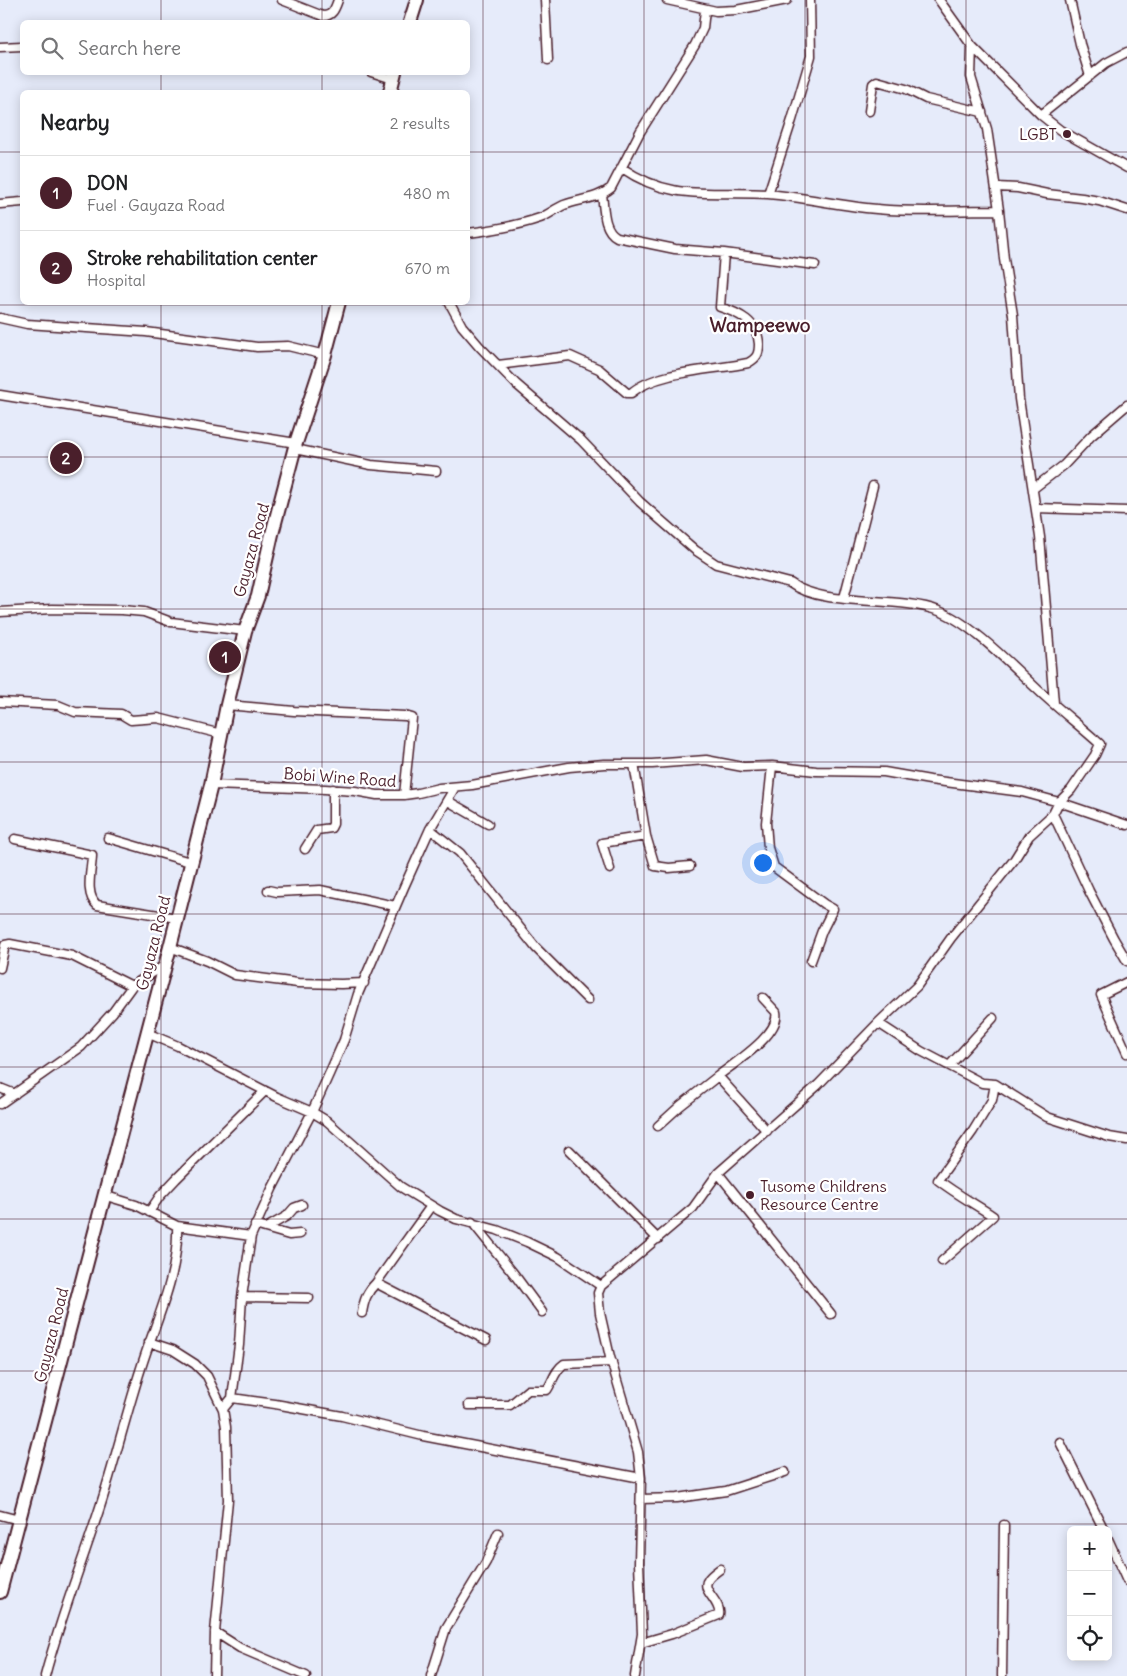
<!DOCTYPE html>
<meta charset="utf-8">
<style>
body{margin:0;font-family:Delius,sans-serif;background:#f6f6f6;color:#202124}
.controls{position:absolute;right:15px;bottom:15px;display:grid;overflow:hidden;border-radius:8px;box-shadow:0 2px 12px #0003}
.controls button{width:45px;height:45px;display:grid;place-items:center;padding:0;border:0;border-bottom:1px solid #e0e0e0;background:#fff;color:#202124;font:25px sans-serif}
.you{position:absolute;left:762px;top:862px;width:18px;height:18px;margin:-12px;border:4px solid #fff;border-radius:50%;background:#1a73e8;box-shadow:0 0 0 8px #1a73e833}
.badge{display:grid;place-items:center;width:32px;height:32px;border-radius:50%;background:#4a1f2b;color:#fff;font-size:16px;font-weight:700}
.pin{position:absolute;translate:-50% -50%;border:2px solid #fff;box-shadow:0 1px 5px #0006}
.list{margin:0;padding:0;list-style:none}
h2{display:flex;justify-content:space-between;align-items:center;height:65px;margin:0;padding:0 20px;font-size:21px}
h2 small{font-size:16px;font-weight:400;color:#757577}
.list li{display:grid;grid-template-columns:32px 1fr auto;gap:15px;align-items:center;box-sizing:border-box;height:75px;padding:0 20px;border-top:1px solid #e0e0e0}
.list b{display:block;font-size:19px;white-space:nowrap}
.list p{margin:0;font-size:16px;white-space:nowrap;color:#757577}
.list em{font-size:16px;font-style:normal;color:#757577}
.icon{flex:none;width:28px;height:28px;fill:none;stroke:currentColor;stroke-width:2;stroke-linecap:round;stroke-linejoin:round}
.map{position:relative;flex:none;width:1127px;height:1676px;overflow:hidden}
.search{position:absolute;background:#fff;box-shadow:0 2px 12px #0003;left:20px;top:20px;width:450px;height:55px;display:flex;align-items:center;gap:12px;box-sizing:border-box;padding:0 18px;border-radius:8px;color:#757577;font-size:19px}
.panel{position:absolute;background:#fff;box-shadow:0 2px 12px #0003;left:20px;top:90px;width:450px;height:215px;border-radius:8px}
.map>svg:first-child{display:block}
</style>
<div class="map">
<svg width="1127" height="1676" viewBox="0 0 1127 1676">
<rect width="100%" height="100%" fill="#e6ebfa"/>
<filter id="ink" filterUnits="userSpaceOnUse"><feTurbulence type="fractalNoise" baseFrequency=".02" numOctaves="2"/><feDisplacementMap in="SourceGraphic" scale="10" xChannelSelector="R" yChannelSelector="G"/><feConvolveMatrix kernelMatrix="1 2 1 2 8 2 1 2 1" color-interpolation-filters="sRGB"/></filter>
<g filter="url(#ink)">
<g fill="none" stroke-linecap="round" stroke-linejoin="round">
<defs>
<path id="minor" d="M282,0L323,16C333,16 335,8 338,0
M545,0L548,60
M667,0L716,11L736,10L787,0
M939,0L972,46L1041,115L1060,130L1127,168
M1070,0L1080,44L1090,76
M972,46L971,77L987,129L999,210L1004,259L1013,315L1019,399L1040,537L1054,703
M0,47L22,46
M371,72L393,79
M869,111L873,84L877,81L906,89L926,99L982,112
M1041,115L1106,63L1127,52
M622,168C673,203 712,190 768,194C801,197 833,204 866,208C909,213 955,210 999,210
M996,187L1018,188L1047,194L1082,198L1099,201L1127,210
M602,194C604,208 603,230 617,237L675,249L724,253L815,265
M768,194L792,120L811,56L810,0
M0,204L22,202
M468,233C492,230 517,226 540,218C548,215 555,209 564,205C579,199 598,199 611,188L640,132L695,45L703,28L705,10
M449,302L462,326L480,347L516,384L581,440L640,502L695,550L716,564L790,583C823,608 898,595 939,611C971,623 1011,665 1037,689C1057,708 1079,725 1100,744L1095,755L1071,790L1059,802L1053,814L1029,836L1014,860L951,938L917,986L878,1023L818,1085L718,1173L693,1208L601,1286L598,1293L600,1313L610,1357L638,1452L641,1478L639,1563L642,1634L635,1676
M0,318L27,324L146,332L257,347L288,346L325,355
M498,365L570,356L599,369L627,393H631C656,371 715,370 748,363C757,358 759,354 759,344C758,322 739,313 720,307L724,253
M0,395L296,443
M295,449L371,465L436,471
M1034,488L1064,465L1091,436L1127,405
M1036,508L1127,511
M844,598L873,486
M0,612L52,609L122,610L144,612L171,622L245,631
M0,702L58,705L75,712L121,714L131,720L158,718L221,734
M227,705L294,711L405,716L412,718L404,795
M772,766L766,823L768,848L774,867L824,904L833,909L822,931L811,961
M211,785L325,789L355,791L377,795H404L418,793L439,788L472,785L569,767L604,764H652L706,760L743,767L772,766L816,771L884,772L930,780L1022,792L1059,802L1127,825
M448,801L488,824
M1053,814L1089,891L1114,939L1127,961
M430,829L460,853L536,948L588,1000
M646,836L655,866L669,868L690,866
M108,838L190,862
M15,839L92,855C92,869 84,894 97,905L177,918
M305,849L317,830L331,828L333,824V789
M610,869L602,843L646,836L634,764
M268,890L277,892L320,890L395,906
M170,947L207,961L235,975L298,983L341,984L364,983
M0,968L5,945L10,944L72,956L132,986
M1127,982L1101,995L1127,1053
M878,1023L921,1051L982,1083L995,1084L1047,1117L1109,1137L1127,1140
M147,1033L178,1046L277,1097L312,1112L327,1121L401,1187L440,1211L456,1219L497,1230L527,1242L558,1257L601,1286
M950,1065L993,1018
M718,1076C734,1063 781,1034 776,1012L763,998
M0,1088L15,1094
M0,1104L81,1047L113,1012L132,986L165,965
M658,1126L680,1106L718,1076L767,1131
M569,1150L658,1239
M718,1173L831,1314
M149,1212L160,1196L176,1179L265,1091
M472,1222L514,1274L542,1312
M255,1225L289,1235L300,1234
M177,1226L251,1236
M266,1228L287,1216L294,1208L302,1205
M942,1261L993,1216C975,1204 956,1194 938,1180L973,1131L992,1100L995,1084
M376,1283L486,1340
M242,1297L309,1298
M362,1313C364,1300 367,1292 376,1283L431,1206
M149,1342L173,1350L195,1364L207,1376L223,1409L226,1427L228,1500L215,1632L214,1676
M232,1398L275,1404L342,1416L423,1436L641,1478
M469,1405H510L528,1390H547C553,1381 555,1370 564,1364L612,1362
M223,1409L232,1398L239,1345L242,1297L251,1236L272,1189L312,1112L330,1072L344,1040L358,994L404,887L430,829L455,787
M1060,1442L1104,1530
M641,1499L677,1498L726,1491L785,1472
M0,1515L19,1520
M1108,1539L1127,1581
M215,1632L240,1648L306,1676
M641,1643L672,1634L719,1615C722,1602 700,1590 708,1580C710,1576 716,1572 720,1569
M45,1676C60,1619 82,1563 100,1507C115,1461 126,1414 141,1368C155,1322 179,1276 177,1226L136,1205L103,1195
M431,1676L446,1628L486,1562L498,1533
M1002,1676L1004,1525"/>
<path id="primary" d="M410,22L417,0
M390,92L395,72
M0,1592L170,947L211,785L227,705L245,631L258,596L272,534L296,443L325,355L339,302"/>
</defs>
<use href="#minor" stroke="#4a1f2b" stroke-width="11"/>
<use href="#primary" stroke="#4a1f2b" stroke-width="16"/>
<use href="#minor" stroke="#fff" stroke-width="8"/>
<use href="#primary" stroke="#fff" stroke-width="12"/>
</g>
</g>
<path fill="none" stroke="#4a1f2b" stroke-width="1" stroke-opacity="0.55" d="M161,0V22M322,0V22M483,0V1676M644,0V1676M805,0V1676M966,0V1676M161,72V92M322,72V92M0,152H22M468,152H1127M161,302V1676M322,302V1676M0,305H1127M0,457H1127M0,609H1127M0,762H1127M0,914H1127M0,1067H1127M0,1219H1127M0,1371H1127M0,1524H1127"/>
<g fill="#4a1f2b" stroke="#fff" stroke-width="2">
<circle cx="1067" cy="134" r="5"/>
<circle cx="750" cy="1195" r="5"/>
</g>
<g text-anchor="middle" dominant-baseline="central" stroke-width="4.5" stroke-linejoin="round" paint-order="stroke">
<g font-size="16" fill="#4a1f2b" stroke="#fff" text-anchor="end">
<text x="1057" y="134">LGBT</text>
<text x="760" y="1186" text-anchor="start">Tusome Childrens<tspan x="760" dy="18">Resource Centre</tspan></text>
</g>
<g font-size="16" fill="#4a1f2b" stroke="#fff">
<text transform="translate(251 550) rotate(-75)">Gayaza Road</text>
<text transform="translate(340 777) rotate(4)">Bobi Wine Road</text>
<text transform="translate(153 943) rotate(-76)">Gayaza Road</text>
<text transform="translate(51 1335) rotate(-76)">Gayaza Road</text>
</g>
<g font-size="19" font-weight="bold" fill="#4a1f2b" stroke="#fff">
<text x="760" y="325">Wampeewo</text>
</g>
</g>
</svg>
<div class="controls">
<button>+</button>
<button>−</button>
<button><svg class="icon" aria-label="locate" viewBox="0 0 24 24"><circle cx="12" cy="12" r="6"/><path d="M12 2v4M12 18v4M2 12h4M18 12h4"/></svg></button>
</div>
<div class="you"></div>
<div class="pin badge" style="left:225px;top:657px">1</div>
<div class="pin badge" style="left:66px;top:458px">2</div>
<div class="search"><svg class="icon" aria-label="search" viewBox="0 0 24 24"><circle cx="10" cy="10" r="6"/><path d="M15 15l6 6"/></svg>Search here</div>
<section class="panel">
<h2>Nearby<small>2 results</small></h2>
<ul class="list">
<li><span class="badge">1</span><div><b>DON</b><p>Fuel · Gayaza Road</p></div><em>480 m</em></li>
<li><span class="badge">2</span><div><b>Stroke rehabilitation center</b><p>Hospital</p></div><em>670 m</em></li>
</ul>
</section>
</div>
